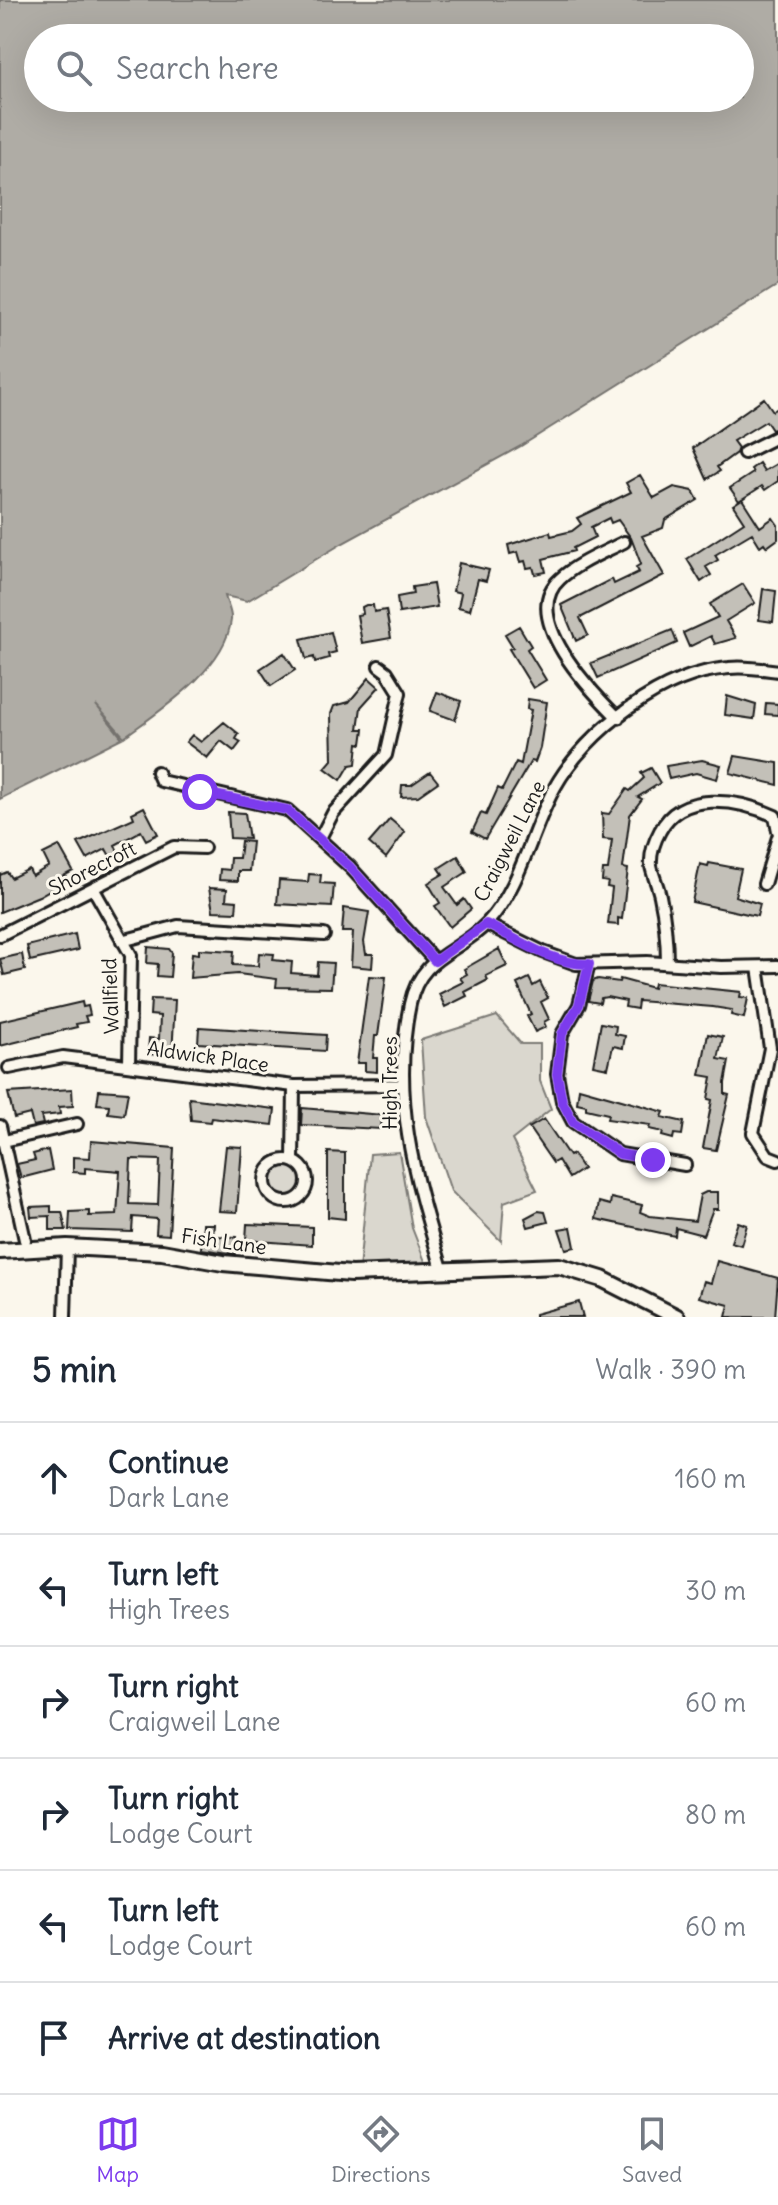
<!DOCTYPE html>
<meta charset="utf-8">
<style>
body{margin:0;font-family:Delius,sans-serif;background:#f2f2f3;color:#1f2937}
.stop{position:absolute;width:24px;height:24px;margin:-18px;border:6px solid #7c3aed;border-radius:50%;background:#fff}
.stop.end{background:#7c3aed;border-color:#fff;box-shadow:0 2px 8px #0008}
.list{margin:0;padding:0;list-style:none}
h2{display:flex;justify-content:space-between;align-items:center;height:104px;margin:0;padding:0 32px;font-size:34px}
h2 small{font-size:26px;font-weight:400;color:#747a83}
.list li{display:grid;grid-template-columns:52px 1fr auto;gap:24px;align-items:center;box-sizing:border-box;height:112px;padding:0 32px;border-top:2px solid #e0e1e3}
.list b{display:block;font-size:30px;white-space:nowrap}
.list p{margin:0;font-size:26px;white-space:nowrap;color:#747a83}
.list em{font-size:26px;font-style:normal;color:#747a83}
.icon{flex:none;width:44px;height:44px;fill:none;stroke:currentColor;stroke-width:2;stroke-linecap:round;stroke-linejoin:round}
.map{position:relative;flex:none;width:778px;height:1317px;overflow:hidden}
.search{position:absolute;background:#fff;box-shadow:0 8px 32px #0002;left:24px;right:24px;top:24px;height:88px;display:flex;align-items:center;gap:20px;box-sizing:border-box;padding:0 28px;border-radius:44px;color:#747a83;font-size:30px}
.sheet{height:776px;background:#fff}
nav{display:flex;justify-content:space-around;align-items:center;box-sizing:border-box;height:112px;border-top:2px solid #e0e1e3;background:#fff;font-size:22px;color:#747a83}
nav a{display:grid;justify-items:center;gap:4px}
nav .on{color:#7c3aed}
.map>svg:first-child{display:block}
</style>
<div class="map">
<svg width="778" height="1317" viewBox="0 0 778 1317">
<rect width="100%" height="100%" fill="#fbf7ec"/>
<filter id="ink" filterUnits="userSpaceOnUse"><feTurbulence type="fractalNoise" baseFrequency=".0125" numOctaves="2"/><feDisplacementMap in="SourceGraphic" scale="16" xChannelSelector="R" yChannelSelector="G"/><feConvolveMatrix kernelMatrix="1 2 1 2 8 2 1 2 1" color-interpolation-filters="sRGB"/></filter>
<g filter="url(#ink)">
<path fill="#dad7ce" stroke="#7b7a75" stroke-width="2" d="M497,1016L521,1044H540V1081L551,1109L512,1140L537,1190L504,1202L501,1241L451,1191L426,1117L421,1040Z
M399,1152L412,1228L426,1264L359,1270L370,1154Z
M268 1181a18 18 0 1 1 36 0a18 18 0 1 1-36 0Z"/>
<path fill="#afaca5" stroke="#74726e" stroke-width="2" fill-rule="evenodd" d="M0,0H778V285L521,446L343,543L247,601L225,596C227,604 232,612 231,620C226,668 161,710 124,737L96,705L122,738L0,799ZM38,38H740V98H38Z"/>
<path fill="#c3c0b8" stroke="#1c1c1c" stroke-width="2" fill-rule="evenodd" d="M764,398L773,411L778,408V428L772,430L766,421L733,441L738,448L736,453L717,467L720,471L707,479L693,448Z
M759,463L764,471L778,463V481L765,490L762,486L739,501L730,488L753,473L751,469Z
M640,475L654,498L674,487L693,491L698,500L665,520L663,528L642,536L664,575L580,618L588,635L576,641L561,605L612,579L614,584L639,572L636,567L641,564L631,538L618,520L611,523L609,518L591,527L595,537L573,548L574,551L543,559L546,572L535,574L533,567L527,568L525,561L521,562L518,552L510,554L508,545L550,532L551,536L572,531L581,524L577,518L631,492L626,483Z
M742,499L760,527L773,518L778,525V539L767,547L764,543L760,546L752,533L715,555L718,560L706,567L711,575L701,582L687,559L744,522L733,505Z
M459,563L489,570L486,581L478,579L470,610L458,607L461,593L453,591Z
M433,584L437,607L399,613L397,597L413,594L412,587Z
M743,584L755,603L726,621L736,638L715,644L711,636L689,647L683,633L718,617L710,604Z
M763,589L776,591L773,622L759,620Z
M366,605H373L374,612L386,610L391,638L362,643L357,615L363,614L362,607Z
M519,626L531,646L527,649L546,680L533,688L509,649L513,647L505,634Z
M672,630L677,643L598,678L591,663Z
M331,632L336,652L328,654L329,658L315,662L314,657L306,659L301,639Z
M284,653L295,670L271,686L260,669Z
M369,678L379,687L361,707L358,729H364L362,744L358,743L356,764L350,765L341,780L325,768L332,760L331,714L334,706L349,702Z
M437,692L461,701L455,720L430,711Z
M727,696L756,705L754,719L725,715Z
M528,699L547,702L540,748L535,762L531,761L485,839L472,832L481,813L486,815L498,788L502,790L516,762L521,764L531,710L527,709Z
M766,703L778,704V715L765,714Z
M224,722L239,734L236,739L241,742L234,751L221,741L207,758L186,742L192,735L201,742Z
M735,756L778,763V785L730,773Z
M702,760L721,765L717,779L696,773L669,779L666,766Z
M651,768L660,783L638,797L642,799L630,815L623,868L628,869L622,919L618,918V925L608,924L612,888L607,887L608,882L602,881L603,870H608L612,840L603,839L602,813L609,814L627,789L630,791L644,778L641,773Z
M430,772L438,782L418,796L401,797L402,785H411Z
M144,807L158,834L146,840L141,831L115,845L119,854L111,858L106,849L87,859L78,843L134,818L132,813Z
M228,812L245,813L249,839L230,838Z
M390,819L405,832L386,858L369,843Z
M241,841L252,842L249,871H238V881L219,880L220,869L229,870L230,858H239Z
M59,846L73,871L56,880L58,885L39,896L0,912V875L7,872L11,878L29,869L32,876L49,866L43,854Z
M458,856L467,872L444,887L457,905L464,899L471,909L450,927L435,906L440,903L428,883L443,874L439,868Z
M709,863L741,869L735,896L760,904L757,916L692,902L700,864L708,866Z
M309,874L321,875L320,883L334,884L332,907L277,904L279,880L308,882Z
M209,888L227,889L226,900L237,901L236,912L213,911Z
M344,908L369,912L364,942L366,954H373L372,968L351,966L353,932H342Z
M75,934L78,950L30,961L27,946Z
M148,947L169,949L172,953L170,977L157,976L158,964L147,963Z
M199,949L234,951L233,965L258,966L259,953L274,954L273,960L292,962L291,973L317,975L318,962L333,963L331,988L276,987L277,979L238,974L190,978L192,953L199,954Z
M499,949L507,966L486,976L488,980L465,992L467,996L445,1007L439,994L463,982L460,978L467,974L464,969Z
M22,954L25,970L4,975L0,959Z
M369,976L386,977L378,1036H375L373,1058H377V1072L365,1071V1063H357Z
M529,978L533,986L540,982L548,998L541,1002L549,1019L544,1022L546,1027L535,1032L527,1016L531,1014L517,984Z
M598,979L619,982L620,979L653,988L654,983L741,992L740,997L748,998L744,1018L731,1015L732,1010L713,1007L638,1001L637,1009L625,1007L626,1001L607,997L601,998L600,1003L588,1001L593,981Z
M151,999L175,1000L172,1056L148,1054L149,1038L159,1039L160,1016L150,1015Z
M82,1002L83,1007L88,1006L90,1015L85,1016L87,1022L76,1024L77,1027L0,1046V1021Z
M601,1023L616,1026L615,1034L625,1036L623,1048L613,1046L608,1068L593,1065Z
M199,1027L326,1035L325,1051L198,1043Z
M708,1034L723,1037L718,1059L729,1061L725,1083V1094L729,1095L716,1150L703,1148L712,1100L708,1099L712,1077L700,1075Z
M579,1088L664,1112L662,1117L684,1122L682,1135L674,1134L673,1139L662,1136L663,1132L649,1129L650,1125L607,1119L608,1114L586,1109V1105L577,1103Z
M72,1089L73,1106L59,1107L60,1114L41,1116L43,1124L33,1126L30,1114L14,1118L8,1093Z
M99,1090L128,1092L124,1115L108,1113L109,1105L97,1104Z
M189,1098L275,1109L273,1125L211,1118L210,1122L191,1120Z
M302,1108L382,1115L381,1129L301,1125Z
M544,1119L569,1156L573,1154L583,1169L569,1178L558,1160L553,1163L529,1128Z
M91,1141L174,1148L169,1235L156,1234L157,1219L133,1217L132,1232L69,1230L70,1212L89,1211V1216L117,1215L120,1171L85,1168V1173L73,1172V1157L90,1158ZM131,1159L160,1160L158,1205L129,1204Z
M226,1146L242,1147L237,1212L219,1211Z
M48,1150L52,1170L21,1178L17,1164L35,1160L33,1154Z
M328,1152L345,1153V1219L328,1217Z
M706,1192H718V1209H713L703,1235L676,1228L675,1236L596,1219L599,1202L610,1205L611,1198L642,1205L640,1212L650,1216L695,1221L700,1195Z
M51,1206V1212H62L66,1230H50V1216L31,1217L30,1207Z
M538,1211L545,1212L548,1222L528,1227L525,1218Z
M738,1222L747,1225L741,1245L731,1242Z
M203,1224H214L213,1236L237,1237L236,1254L201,1249Z
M247,1224L312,1227V1245L246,1240Z
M571,1227L575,1247L566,1249L559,1229Z
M717,1261L778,1278L775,1317H726L729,1305L699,1297L704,1281L711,1283Z
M579,1302L583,1317H535V1314Z"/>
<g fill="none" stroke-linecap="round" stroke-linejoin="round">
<defs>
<path id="street" d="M744,453L778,436
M618,718C592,692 518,617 560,579C577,563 603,553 624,542
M157,772L161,781L287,810L350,867L435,961
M320,838L333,813L386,755L400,693L387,672L379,666
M764,884L778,837
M93,888L131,955L129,1064
M486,924L543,952L576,964L647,962L721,967L778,966
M0,935L174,847L204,848
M122,941L178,926L324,935
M667,963C667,940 665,919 660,896C658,886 653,876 651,866C650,853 654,842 660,831C681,790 738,799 775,816L778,831
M589,964L579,1005L562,1034L557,1074L562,1101L573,1122L620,1154L685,1165
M758,967L770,1048L753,1133L768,1156L778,1160
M9,1068L63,1057L294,1086L403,1085
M0,1126L25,1240
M4,1141L77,1124
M265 1181a21 21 0 1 1 42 0a21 21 0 1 1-42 0Z
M293,1161L294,1086
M443,1272C416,1181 390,1100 410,1004C420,955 458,954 487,923C521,887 531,830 555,787C587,730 663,673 729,668C745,666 762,669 778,671
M65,1317L67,1247"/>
<path id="secondary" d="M0,1251L67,1247L162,1252L223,1263L351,1274L559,1266L602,1279L677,1317"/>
</defs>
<use href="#street" stroke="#1c1c1c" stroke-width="16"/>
<use href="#secondary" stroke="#1c1c1c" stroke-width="20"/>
<use href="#street" stroke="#fbf7ec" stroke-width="10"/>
<use href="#secondary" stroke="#fbf7ec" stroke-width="14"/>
</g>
</g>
<g fill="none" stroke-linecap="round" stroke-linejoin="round" filter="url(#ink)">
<path stroke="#7c3aed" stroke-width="10" d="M200,792L287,810L350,867L435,961L486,924C517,939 554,965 589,964L579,1005L562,1034L557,1074L562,1101L573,1122L620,1154L653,1160"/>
</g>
<g text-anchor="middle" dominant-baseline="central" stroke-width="6" stroke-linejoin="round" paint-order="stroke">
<g font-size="20" fill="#1c1c1c" stroke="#fbf7ec">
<text transform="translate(509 841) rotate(-63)">Craigweil Lane</text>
<text transform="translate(92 868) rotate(-27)">Shorecroft</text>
<text transform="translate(110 996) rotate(-92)">Wallfield</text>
<text transform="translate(208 1056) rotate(8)">Aldwick Place</text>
<text transform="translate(389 1083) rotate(-90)">High Trees</text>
<text transform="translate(224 1241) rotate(8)">Fish Lane</text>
</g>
</g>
</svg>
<div class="stop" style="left:200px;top:792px"></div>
<div class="stop end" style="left:653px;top:1160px"></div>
<div class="search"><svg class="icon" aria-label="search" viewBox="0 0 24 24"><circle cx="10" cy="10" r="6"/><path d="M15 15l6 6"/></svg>Search here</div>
</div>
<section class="sheet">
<h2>5 min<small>Walk · 390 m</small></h2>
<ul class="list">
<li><svg class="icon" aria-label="ahead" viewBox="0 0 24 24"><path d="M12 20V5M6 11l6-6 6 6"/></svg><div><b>Continue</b><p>Dark Lane</p></div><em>160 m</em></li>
<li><svg class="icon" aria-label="left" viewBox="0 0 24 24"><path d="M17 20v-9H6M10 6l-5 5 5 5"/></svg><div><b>Turn left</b><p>High Trees</p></div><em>30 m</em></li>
<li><svg class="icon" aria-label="right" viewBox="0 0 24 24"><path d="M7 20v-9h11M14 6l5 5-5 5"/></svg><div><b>Turn right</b><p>Craigweil Lane</p></div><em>60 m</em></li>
<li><svg class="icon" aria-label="right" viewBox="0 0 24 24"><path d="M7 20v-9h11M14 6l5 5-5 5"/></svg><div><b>Turn right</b><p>Lodge Court</p></div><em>80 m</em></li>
<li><svg class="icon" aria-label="left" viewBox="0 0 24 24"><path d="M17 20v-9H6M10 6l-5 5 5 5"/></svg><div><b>Turn left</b><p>Lodge Court</p></div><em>60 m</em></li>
<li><svg class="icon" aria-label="arrive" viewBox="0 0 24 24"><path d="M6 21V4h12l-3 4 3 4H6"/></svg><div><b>Arrive at destination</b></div></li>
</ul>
</section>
<nav>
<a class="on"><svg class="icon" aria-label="map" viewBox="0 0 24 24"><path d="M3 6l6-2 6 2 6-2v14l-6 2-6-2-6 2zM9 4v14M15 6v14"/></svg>Map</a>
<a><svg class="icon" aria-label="directions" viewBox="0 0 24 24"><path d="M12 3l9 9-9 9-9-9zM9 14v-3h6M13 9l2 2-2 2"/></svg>Directions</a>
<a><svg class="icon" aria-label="saved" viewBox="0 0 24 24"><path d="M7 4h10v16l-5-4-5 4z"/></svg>Saved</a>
</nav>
